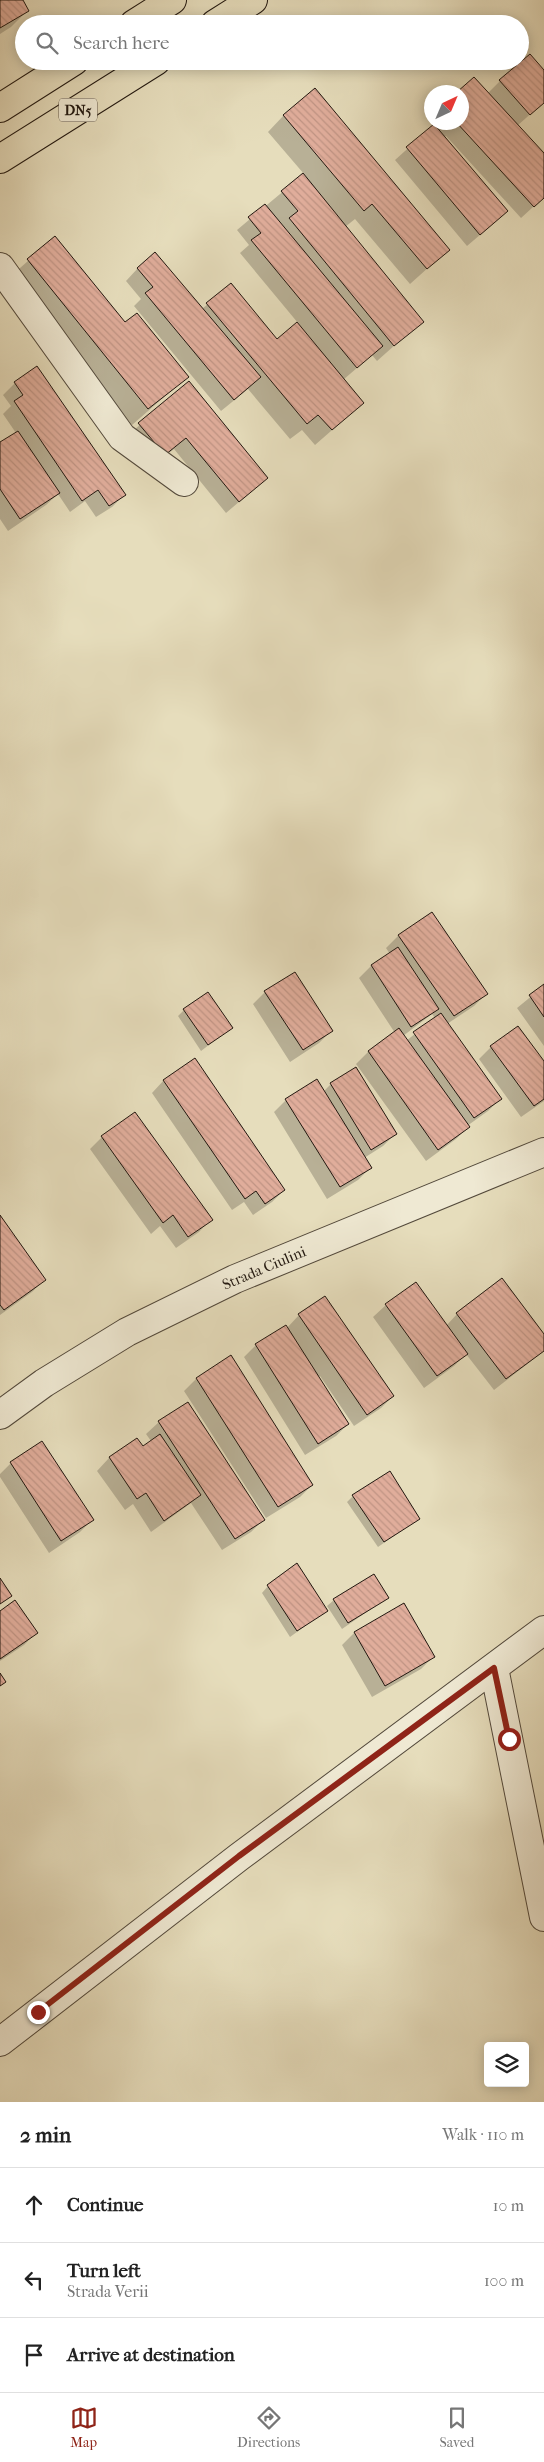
<!DOCTYPE html>
<html lang="en">
<head>
<meta charset="utf-8">
<style>
	body { margin:0; font-family:"IM FELL French Canon",serif; background:#f6f6f6; color:#222 }
	.controls { position:absolute; right:15px; bottom:15px; display:grid; overflow:hidden; border-radius:5px; box-shadow:0 2px 12px #0003 }
	.controls button { width:45px; height:45px; display:grid; place-items:center; padding:0; border:0; border-bottom:1px solid #e0e0e0; background:#fff; color:#222; font:25px sans-serif }
	.compass { position:absolute; left:424px; top:85px; width:45px; height:45px; border-radius:50%; background:#fff; box-shadow:0 2px 12px #0003; rotate:44deg }
	.stop { position:absolute; width:15px; height:15px; margin:-11px; border:4px solid #8f2418; border-radius:50%; background:#fff }
	.stop.end { background:#8f2418; border-color:#fff; box-shadow:0 1px 5px #0008 }
	.list { margin:0; padding:0; list-style:none }
	h2 { display:flex; justify-content:space-between; align-items:center; height:65px; margin:0; padding:0 20px; font-size:21px }
	h2 small { font-size:16px; font-weight:400; color:#767676 }
	.list li { display:grid; grid-template-columns:32px 1fr auto; gap:15px; align-items:center; box-sizing:border-box; height:75px; padding:0 20px; border-top:1px solid #e0e0e0 }
	.list b { display:block; font-size:19px; white-space:nowrap }
	.list p { margin:0; font-size:16px; white-space:nowrap; color:#767676 }
	.list em { font-size:16px; font-style:normal; color:#767676 }
	.icon { flex:none; width:28px; height:28px; fill:none; stroke:currentColor; stroke-width:2; stroke-linecap:round; stroke-linejoin:round }
	.map { position:relative; flex:none; width:544px; height:2102px; overflow:hidden }
	.search { position:absolute; background:#fff; box-shadow:0 2px 12px #0003; left:15px; right:15px; top:15px; height:55px; display:flex; align-items:center; gap:12px; box-sizing:border-box; padding:0 18px; border-radius:28px; color:#767676; font-size:19px }
	.sheet { height:290px; background:#fff }
	nav { display:flex; justify-content:space-around; align-items:center; box-sizing:border-box; height:70px; border-top:1px solid #e0e0e0; background:#fff; font-size:14px; color:#767676 }
	nav a { display:grid; justify-items:center; gap:2px }
	nav .on { color:#8f2418 }
	.map>svg:first-child { display:block }
	.shadow { fill:#0003; fill-rule:evenodd }
	.building { fill:url(#building-back-hatch); stroke:#221810 }
	.lines { fill:none; stroke-linecap:round; stroke-linejoin:round }
	.minor-casing { stroke:#53493b; stroke-width:30 }
	.highway-casing { stroke:#221810; stroke-width:30 }
	.minor { stroke:#efe9d3; stroke-width:28 }
	.highway { stroke:#e6ddbc; stroke-width:28 }
	.route { stroke:#8f2418; stroke-width:6 }
	.labels { text-anchor:middle; stroke-width:4; stroke-linejoin:round; paint-order:stroke }
	.shield { fill:#efe9d3; stroke:#60574a; stroke-width:1 }
	.shield-label { font-size:14px; font-weight:bold; fill:#221810 }
	.street-label { font-size:15px; fill:#221810; stroke:#efe9d3 }
</style>
</head>
<body>
<div class="map">
<svg width="544" height="2102" viewBox="0 0 544 2102">
	<defs>
		<pattern id="building-back-hatch" width="6" height="6" patternUnits="userSpaceOnUse" patternTransform="scale(1.25)"><rect width="6" height="6" fill="#e0ad9b"/><path d="M-1 5l2 2M0 0l6 6M5-1l2 2" fill="none" stroke="#c09484"/></pattern>
	</defs>
	<rect width="100%" height="100%" fill="#e6ddbc"/>
	<filter id="stains"><feTurbulence type="fractalNoise" baseFrequency=".004" numOctaves="4"/><feColorMatrix values="0 0 0 0 .2 0 0 0 0 .09 0 0 0 0 .02 0 0 0 .5 -.17"/></filter>
	<radialGradient id="worn" r=".72"><stop offset=".6" stop-color="#630" stop-opacity="0"/><stop offset="1" stop-color="#630" stop-opacity=".3"/></radialGradient>
	<path class="shadow" d="M 0,0 L 21,0 L 27,11 L 11,27 L 0,34 Z
		M 544,72 L 544,102 L 517,126 L 544,155 L 544,197 L 521,218 L 446,136 L 444,137 L 494,223 L 467,246 L 395,160 L 435,124 L 433,122 L 462,122 L 462,92 L 459,92 L 473,79 L 487,94 L 500,81 Z
		M 284,115 L 448,250 L 410,284 L 355,219 L 345,227 L 422,321 L 377,361 L 372,355 L 343,380 L 363,403 L 315,445 L 302,430 L 290,439 L 248,389 L 221,411 L 134,306 L 141,299 L 126,281 L 138,268 L 202,309 L 230,285 L 277,340 L 298,323 L 240,253 L 249,245 L 237,230 L 304,174 L 268,132 Z
		M 55,237 L 125,324 L 187,377 L 132,425 L 11,276 Z
		M 15,383 L 124,495 L 112,507 L 96,517 L 85,501 L 70,512 L 58,494 L 46,505 L 8,531 L 0,519 L 0,444 L 16,433 L 3,414 L 11,406 L 3,395 Z
		M 189,383 L 267,478 L 226,513 L 174,449 L 152,466 L 127,436 Z
		M 398,936 L 486,994 L 474,1006 L 447,1024 L 500,1099 L 488,1111 L 467,1126 L 468,1127 L 456,1139 L 426,1161 L 356,1064 L 368,1052 L 395,1033 L 359,978 L 371,966 L 390,954 L 386,948 ZM 432,1014 L 435,1018 L 406,1041 L 403,1036 Z
		M 544,986 L 544,1046 L 517,1008 Z
		M 265,992 L 332,1030 L 319,1043 L 290,1062 L 253,1004 Z
		M 184,1010 L 231,1028 L 201,1051 L 178,1016 Z
		M 491,1047 L 544,1063 L 544,1101 L 521,1117 L 479,1059 Z
		M 164,1080 L 284,1190 L 272,1202 L 253,1215 L 244,1202 L 232,1210 L 152,1093 Z
		M 331,1084 L 395,1134 L 383,1146 L 364,1158 L 370,1168 L 358,1180 L 327,1199 L 274,1112 L 286,1100 L 323,1092 Z
		M 102,1137 L 211,1219 L 199,1232 L 176,1248 L 160,1226 L 151,1234 L 90,1149 Z
		M 0,1217 L 44,1280 L 32,1292 L 0,1315 Z
		M 416,1284 L 446,1326 L 457,1314 L 544,1337 L 544,1351 L 494,1390 L 466,1354 L 454,1366 L 424,1388 L 373,1317 L 386,1305 Z
		M 299,1315 L 393,1396 L 381,1408 L 354,1426 L 320,1376 L 318,1377 L 348,1424 L 336,1436 L 305,1455 L 244,1357 L 256,1345 L 287,1328 Z
		M 230,1357 L 312,1485 L 300,1497 L 266,1518 L 184,1391 L 196,1379 Z
		M 187,1403 L 263,1520 L 251,1532 L 222,1550 L 191,1503 L 151,1532 L 133,1504 L 125,1510 L 97,1471 L 109,1458 L 137,1440 L 142,1447 L 151,1441 L 146,1434 L 159,1422 Z
		M 11,1463 L 92,1520 L 80,1532 L 49,1553 L 0,1477 L 0,1474 Z
		M 353,1496 L 418,1519 L 378,1547 L 347,1502 Z
		M 268,1586 L 326,1611 L 290,1637 L 262,1593 Z
		M 387,1598 L 342,1629 L 327,1606 L 334,1600 Z
		M 404,1605 L 433,1657 L 421,1669 L 372,1697 L 342,1645 L 354,1633 Z
		M 0,1612 L 37,1632 L 24,1645 L 0,1661 Z"/>
	<path class="building" d="M 0,0 L 23,0 L 29,11 L 0,28 Z
		M 530,54 L 544,70 L 544,103 L 530,115 L 499,80 Z
		M 474,77 L 544,153 L 544,198 L 534,207 L 456,122 L 462,122 L 462,92 L 457,92 Z
		M 315,88 L 450,250 L 427,269 L 372,204 L 364,211 L 283,115 Z
		M 434,124 L 508,211 L 480,235 L 406,147 Z
		M 303,173 L 424,322 L 394,346 L 289,218 L 298,211 L 281,191 Z
		M 265,204 L 383,346 L 357,368 L 251,240 L 261,233 L 248,217 Z
		M 55,236 L 125,322 L 137,313 L 189,377 L 148,409 L 27,259 Z
		M 155,252 L 261,377 L 234,400 L 145,293 L 153,287 L 137,268 Z
		M 231,283 L 277,339 L 297,322 L 364,403 L 332,430 L 318,415 L 307,424 L 206,303 Z
		M 37,366 L 126,495 L 109,506 L 98,490 L 82,501 L 14,401 L 23,395 L 14,382 Z
		M 189,381 L 268,478 L 239,502 L 186,438 L 165,455 L 138,423 Z
		M 18,431 L 60,493 L 20,519 L 0,489 L 0,442 Z
		M 432,912 L 488,994 L 454,1016 L 398,935 Z
		M 398,947 L 439,1009 L 411,1027 L 371,965 Z
		M 295,972 L 333,1031 L 303,1050 L 264,991 Z
		M 544,984 L 544,1017 L 529,995 Z
		M 208,992 L 233,1028 L 208,1045 L 183,1009 Z
		M 441,1013 L 502,1099 L 474,1118 L 413,1032 Z
		M 518,1026 L 544,1061 L 544,1099 L 534,1106 L 490,1046 Z
		M 399,1028 L 470,1127 L 438,1150 L 368,1051 Z
		M 195,1058 L 285,1190 L 265,1204 L 256,1191 L 245,1199 L 163,1080 Z
		M 356,1067 L 397,1134 L 371,1150 L 330,1083 Z
		M 317,1079 L 372,1168 L 340,1187 L 285,1099 Z
		M 135,1112 L 213,1220 L 188,1237 L 173,1215 L 163,1223 L 101,1136 Z
		M 0,1215 L 46,1280 L 4,1310 L 0,1305 Z
		M 502,1278 L 544,1334 L 544,1351 L 506,1379 L 456,1313 Z
		M 416,1282 L 468,1354 L 437,1376 L 385,1304 Z
		M 325,1296 L 394,1396 L 367,1415 L 298,1314 Z
		M 286,1325 L 349,1424 L 318,1444 L 255,1344 Z
		M 231,1355 L 313,1485 L 278,1507 L 196,1378 Z
		M 188,1402 L 265,1520 L 235,1539 L 158,1421 Z
		M 160,1434 L 201,1495 L 164,1521 L 146,1493 L 137,1499 L 109,1457 L 137,1438 L 143,1446 Z
		M 42,1441 L 94,1520 L 61,1541 L 10,1462 Z
		M 390,1471 L 420,1519 L 384,1542 L 352,1495 Z
		M 297,1563 L 328,1611 L 297,1631 L 267,1585 Z
		M 374,1574 L 389,1598 L 348,1623 L 333,1599 Z
		M 0,1578 L 12,1596 L 0,1604 Z
		M 15,1600 L 38,1633 L 0,1659 L 0,1611 Z
		M 404,1603 L 435,1657 L 385,1686 L 354,1632 Z
		M 0,1673 L 6,1682 L 0,1686 Z"/>
	<g class="lines">
		<defs>
			<path id="minor" d="M 0,267 L 122,437 L 184,482
				M 0,1415 L 44,1383 L 127,1332 L 235,1279 L 544,1152
				M 494,1668 L 544,1917
				M 0,2042 L 239,1857 L 544,1630"/>
			<path id="highway" d="M 134,24 L 172,0
				M 215,24 L 253,0
				M 0,108 L 74,61
				M 0,159 L 156,61"/>
		</defs>
		<use href="#minor" class="minor-casing"/>
		<use href="#highway" class="highway-casing"/>
		<use href="#minor" class="minor"/>
		<use href="#highway" class="highway"/>
	</g>
	<g class="lines">
		<path class="route" d="M 38,2012 L 239,1856 L 494,1668 L 509,1739"/>
	</g>
	<g class="labels">
		<rect class="shield" x="59" y="98.5" width="38" height="23" rx="4"/>
		<g class="shield-label">
			<text x="78" y="115">DN5</text>
		</g>
		<g class="street-label">
			<text transform="translate(264 1268) rotate(-23)" y="5">Strada Ciulini</text>
		</g>
	</g>
	<rect width="100%" height="100%" filter="url(#stains)"/>
	<rect width="100%" height="100%" fill="url(#worn)"/>
</svg>
<div class="controls">
<button><svg class="icon" aria-label="layers" viewBox="0 0 24 24"><path d="M12 4l9 5-9 5-9-5zM3 14l9 5 9-5"/></svg></button>
</div>
<svg class="compass" viewBox="-18 -18 36 36"><path d="M0-13l5 13h-10z" fill="#e53935"/><path d="M0 13l5-13h-10z" fill="#767676"/></svg>
<div class="stop" style="left:509px;top:1739px"></div>
<div class="stop end" style="left:38px;top:2012px"></div>
<div class="search"><svg class="icon" aria-label="search" viewBox="0 0 24 24"><circle cx="10" cy="10" r="6"/><path d="M15 15l6 6"/></svg>Search here</div>
</div>
<section class="sheet">
<h2>2 min<small>Walk · 110 m</small></h2>
<ul class="list">
<li><svg class="icon" aria-label="ahead" viewBox="0 0 24 24"><path d="M12 20V5M6 11l6-6 6 6"/></svg><div><b>Continue</b></div><em>10 m</em></li>
<li><svg class="icon" aria-label="left" viewBox="0 0 24 24"><path d="M17 20v-9H6M10 6l-5 5 5 5"/></svg><div><b>Turn left</b><p>Strada Verii</p></div><em>100 m</em></li>
<li><svg class="icon" aria-label="arrive" viewBox="0 0 24 24"><path d="M6 21V4h12l-3 4 3 4H6"/></svg><div><b>Arrive at destination</b></div></li>
</ul>
</section>
<nav>
<a class="on"><svg class="icon" aria-label="map" viewBox="0 0 24 24"><path d="M3 6l6-2 6 2 6-2v14l-6 2-6-2-6 2zM9 4v14M15 6v14"/></svg>Map</a>
<a><svg class="icon" aria-label="directions" viewBox="0 0 24 24"><path d="M12 3l9 9-9 9-9-9zM9 14v-3h6M13 9l2 2-2 2"/></svg>Directions</a>
<a><svg class="icon" aria-label="saved" viewBox="0 0 24 24"><path d="M7 4h10v16l-5-4-5 4z"/></svg>Saved</a>
</nav>
</body>
</html>
